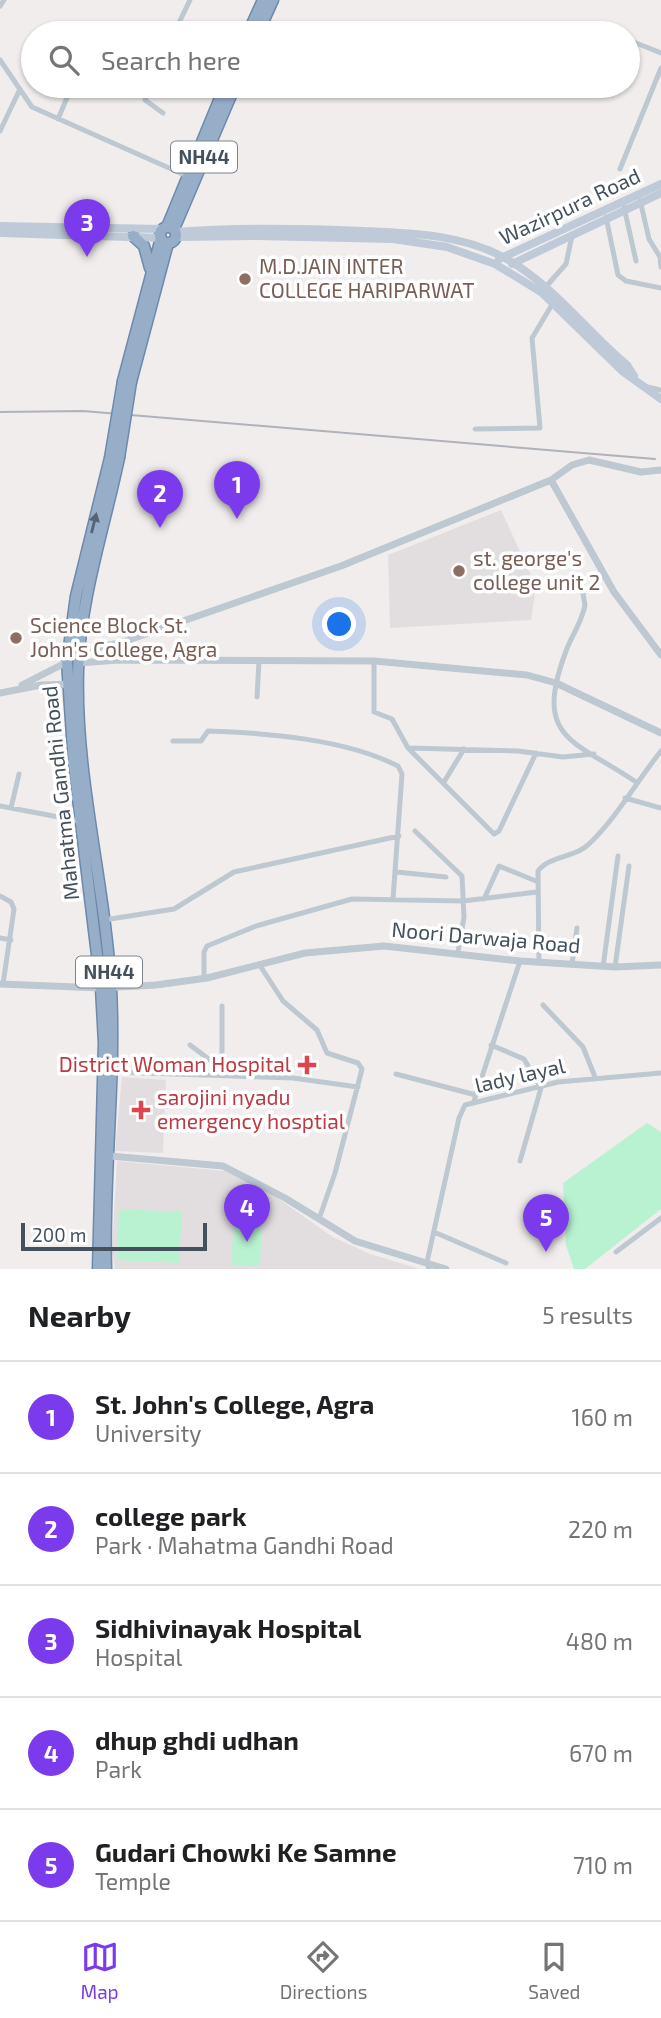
<!DOCTYPE html>
<html lang="en">
<head>
<meta charset="utf-8">
<style>
	body { margin:0; font-family:"Exo 2",sans-serif; background:#f6f6f6; color:#202124 }
	.scale { position:absolute; left:21px; bottom:18px; width:186px; box-sizing:border-box; padding-left:7px; border:4px solid #44515c; border-top:0; font-size:19px; line-height:24px; white-space:nowrap; color:#44515c; -webkit-text-stroke:5px #fff; paint-order:stroke }
	.you { position:absolute; left:340px; top:625px; width:24px; height:24px; margin:-18px; border:5px solid #fff; border-radius:50%; background:#1a73e8; box-shadow:0 0 0 10px #1a73e833 }
	.badge { display:grid; place-items:center; width:46px; height:46px; border-radius:50%; background:#7c3aed; color:#fff; font-size:23px; font-weight:700 }
	.pin { position:absolute; translate:-50% -58px; filter:drop-shadow(0 2px 4px #0008) }
	.pin::after { content:''; position:absolute; top:37px; width:24px; height:21px; background:inherit; clip-path:polygon(0 0,100% 0,50% 100%) }
	.list { margin:0; padding:0; list-style:none }
	h2 { display:flex; justify-content:space-between; align-items:center; height:91px; margin:0; padding:0 28px; font-size:30px }
	h2 small { font-size:23px; font-weight:400; color:#757577 }
	.list li { display:grid; grid-template-columns:46px 1fr auto; gap:21px; align-items:center; box-sizing:border-box; height:112px; padding:0 28px; border-top:2px solid #e0e0e0 }
	.list b { display:block; font-size:26px; white-space:nowrap }
	.list p { margin:0; font-size:23px; white-space:nowrap; color:#757577 }
	.list em { font-size:23px; font-style:normal; color:#757577 }
	.icon { flex:none; width:38px; height:38px; fill:none; stroke:currentColor; stroke-width:2; stroke-linecap:round; stroke-linejoin:round }
	.map { position:relative; flex:none; width:661px; height:1269px; overflow:hidden }
	.search { position:absolute; background:#fff; box-shadow:0 2px 5px #0004; left:21px; right:21px; top:21px; height:77px; display:flex; align-items:center; gap:18px; box-sizing:border-box; padding:0 24px; border-radius:38px; color:#757577; font-size:26px }
	.sheet { height:651px; background:#fff }
	nav { display:flex; justify-content:space-around; align-items:center; box-sizing:border-box; height:98px; border-top:2px solid #e0e0e0; background:#fff; font-size:19px; color:#757577 }
	nav a { display:grid; justify-items:center; gap:4px }
	nav .on { color:#7c3aed }
	.map>svg:first-child { display:block }
	.education { fill:#e2dedf }
	.green { fill:#b8f2d0 }
	.lines { fill:none; stroke-linecap:round; stroke-linejoin:round }
	.trunk-casing { stroke:#6d8aac; stroke-width:13 }
	.minor { stroke:#bdc8d1; stroke-width:5 }
	.tertiary { stroke:#bdc8d1; stroke-width:7 }
	.secondary { stroke:#becad8; stroke-width:8 }
	.trunk { stroke:#96aec8; stroke-width:10 }
	.rail { stroke:#afb3b9; stroke-width:2 }
	.trunk-bridge-casing { stroke:#6d8aac; stroke-width:13; stroke-linecap:butt }
	.trunk-bridge { stroke:#96aec8; stroke-width:10 }
	.oneway { fill:#546472 }
	.education-dot { fill:#8d6e63; stroke:#fff; stroke-width:2.5 }
	.health-dot { fill:#e0444e; stroke:#fff; stroke-width:2.5 }
	.labels { text-anchor:middle; stroke-width:7; stroke-linejoin:round; paint-order:stroke }
	.shield { fill:#fff; stroke:#7c858d; stroke-width:2 }
	.shield-label { font-size:19px; font-weight:bold; fill:#44515c }
	.street-label { font-size:21px; fill:#44515c; stroke:#fff }
	.education-label { font-size:21px; fill:#785e54; stroke:#fff; text-anchor:start }
	.health-label { font-size:21px; fill:#be3a42; stroke:#fff; text-anchor:end }
</style>
</head>
<body>
<div class="map">
<svg width="661" height="1269" viewBox="0 0 661 1269">
	<rect width="100%" height="100%" fill="#f1eded"/>
	<path class="education" d="M 501,510 L 536,586 L 531,620 L 390,628 L 388,555 Z
		M 122,1077 L 166,1080 L 163,1153 L 115,1151 Z
		M 117,1161 L 225,1171 L 273,1195 L 333,1237 L 370,1254 L 420,1269 L 115,1269 L 112,1251 Z"/>
	<path class="green" d="M 647,1123 L 661,1132 L 661,1209 L 585,1269 L 574,1269 L 566,1245 L 563,1183 Z
		M 119,1209 L 182,1212 L 179,1263 L 117,1260 Z
		M 234,1218 L 262,1220 L 260,1266 L 231,1265 Z"/>
	<g class="lines">
		<defs>
			<path id="trunk" d="M 248,33 L 263,0
				M 258,33 L 273,0
				M160 235a8 8 0 1 1 16 0a8 8 0 1 1-16 0Z
				M 167,227 L 225,86
				M 174,229 L 235,86
				M 133,236 L 144,246 L 150,268
				M 123,381 L 161,238
				M 131,382 L 168,243
				M 98,1269 L 104,1043 L 101,988 L 74,766 L 67,662 L 76,596 L 110,458
				M 106,1269 C 103,1175 116,1082 111,988 C 105,882 75,778 78,671 C 80,599 104,529 119,458"/>
		</defs>
		<use href="#trunk" class="trunk-casing"/>
		<path class="minor" d="M 0,6 L 4,0
			M 174,33 L 190,0
			M 636,43 L 661,53
			M 0,60 L 32,107 L 187,176
			M 149,86 L 145,100 L 163,113
			M 58,119 L 72,86
			M 0,131 L 20,89
			M 620,169 L 661,68
			M 640,200 L 649,239 L 660,257 L 661,267
			M 624,207 L 636,261
			M 606,217 L 618,275 L 626,281 L 661,288
			M 543,290 L 566,264 L 572,236
			M 647,387 L 661,390
			M 475,429 L 540,428 L 532,338 L 553,303
			M 572,578 L 583,594 L 585,605 C 582,622 572,635 566,651 C 533,739 572,739 636,782
			M 374,661 L 374,712 L 392,719 L 408,748 L 494,834 L 499,831 L 536,753
			M 257,697 L 259,661
			M 173,741 L 201,741 L 208,731 C 267,733 345,739 398,766 L 402,774 L 393,899
			M 409,748 L 518,751 L 563,757 L 594,754
			M 444,782 L 464,749
			M 625,798 L 661,808
			M 0,806 L 80,821
			M 11,808 L 19,774
			M 415,831 L 462,876 L 464,917 L 458,952
			M 396,872 L 446,877
			M 0,896 L 11,902 L 14,909 L 3,984
			M 484,899 L 499,866 L 536,881
			M 104,920 L 174,909 L 234,872 L 399,836
			M 0,938 L 11,940
			M 539,963 L 538,871 C 550,855 576,858 590,843 C 617,817 637,781 661,751
			M 259,964 L 283,1001 L 317,1030 L 327,1053 L 358,1063 L 362,1069 L 335,1173 L 319,1219
			M 572,964 L 577,928
			M 603,967 L 618,856
			M 615,967 L 629,866
			M 204,979 L 204,952 L 207,946 L 256,926 L 352,899 L 463,901 L 537,892
			M 543,1005 L 583,1047 L 595,1077
			M 222,1006 L 222,1069
			M 190,1045 L 222,1069
			M 491,1045 L 524,1059 L 541,1088 L 520,1161
			M 113,1072 L 293,1078 L 358,1087
			M 396,1074 L 476,1095
			M 474,1101 L 520,961
			M 434,1232 L 506,1263
			M 616,1252 L 661,1218
			M 429,1269 L 427,1262 L 459,1118 L 465,1105 L 558,1082 L 661,1073"/>
		<path class="tertiary" d="M 551,480 L 614,592 L 661,655
			M 79,651 L 120,643 L 341,566 L 551,480 L 572,465 L 589,460 L 641,472 L 661,470
			M 78,663 L 119,660 L 374,661 L 527,675 L 556,683 L 661,733
			M 22,685 L 67,662
			M 0,693 L 41,685 L 72,684
			M 0,984 L 101,988 L 156,985 L 207,978 L 305,953 L 384,946 L 520,961 L 615,967 L 661,965
			M 110,1156 L 223,1166 L 285,1198 L 355,1241 L 446,1269"/>
		<path class="secondary" d="M 0,226 L 162,229
			M 176,232 C 239,227 300,228 363,231 C 409,233 460,234 503,257 C 552,283 585,330 627,365 L 634,376
			M 0,233 L 161,238
			M 176,237 L 257,236 L 393,239 L 447,247 L 495,264 L 541,292 L 622,371 L 661,399
			M 499,259 L 661,184
			M 512,264 L 661,193"/>
		<use href="#trunk" class="trunk"/>
		<path class="rail" d="M 0,412 L 83,411 L 655,459"/>
		<defs>
			<path id="trunk-bridge" d="M 110,458 L 123,381
				M 119,458 L 131,382"/>
		</defs>
		<use href="#trunk-bridge" class="trunk-bridge-casing"/>
		<use href="#trunk-bridge" class="trunk-bridge"/>
	</g>
	<defs><path id="oneway-solid" d="M-6-.8H1V-3.2L6.5 0L1 3.2V.8H-6Z" transform="scale(1.75)"/></defs>
	<use class="oneway" href="#oneway-solid" transform="translate(94 523) rotate(-76)"/>
	<g class="education-dot">
		<circle cx="245" cy="279" r="7"/>
		<circle cx="459" cy="571" r="7"/>
		<circle cx="16" cy="638" r="7"/>
	</g>
	<g class="health-dot">
		<path d="M303.5 1054.5h7v7h7v7h-7v7h-7v-7h-7v-7h7z"/>
		<path d="M137.5 1099.5h7v7h7v7h-7v7h-7v-7h-7v-7h7z"/>
	</g>
	<g class="labels">
		<g class="shield">
			<rect x="171" y="141.5" width="66" height="31" rx="5"/>
			<rect x="76" y="956.5" width="66" height="31" rx="5"/>
		</g>
		<g class="shield-label">
			<text x="204" y="164">NH44</text>
			<text x="109" y="979">NH44</text>
		</g>
		<g class="street-label">
			<text transform="translate(570 207) rotate(-25)" y="7">Wazirpura Road</text>
			<text transform="translate(61 793) rotate(-96)" y="7">Mahatma Gandhi Road</text>
			<text transform="translate(486 938) rotate(5)" y="7">Noori Darwaja Road</text>
			<text transform="translate(520 1076) rotate(-13)" y="7">lady layal</text>
		</g>
		<g class="education-label">
			<text x="259" y="274">M.D.JAIN INTER<tspan x="259" dy="24">COLLEGE HARIPARWAT</tspan></text>
			<text x="473" y="566">st. george's<tspan x="473" dy="24">college unit 2</tspan></text>
			<text x="30" y="633">Science Block St.<tspan x="30" dy="24">John's College, Agra</tspan></text>
		</g>
		<g class="health-label">
			<text x="291" y="1072">District Woman Hospital</text>
			<text x="157" y="1105" text-anchor="start">sarojini nyadu<tspan x="157" dy="24">emergency hosptial</tspan></text>
		</g>
	</g>
</svg>
<div class="scale">200 m</div>
<div class="you"></div>
<div class="pin badge" style="left:237px;top:519px">1</div>
<div class="pin badge" style="left:160px;top:528px">2</div>
<div class="pin badge" style="left:87px;top:257px">3</div>
<div class="pin badge" style="left:247px;top:1242px">4</div>
<div class="pin badge" style="left:546px;top:1252px">5</div>
<div class="search"><svg class="icon" aria-label="search" viewBox="0 0 24 24"><circle cx="10" cy="10" r="6"/><path d="M15 15l6 6"/></svg>Search here</div>
</div>
<section class="sheet">
<h2>Nearby<small>5 results</small></h2>
<ul class="list">
<li><span class="badge">1</span><div><b>St. John's College, Agra</b><p>University</p></div><em>160 m</em></li>
<li><span class="badge">2</span><div><b>college park</b><p>Park · Mahatma Gandhi Road</p></div><em>220 m</em></li>
<li><span class="badge">3</span><div><b>Sidhivinayak Hospital</b><p>Hospital</p></div><em>480 m</em></li>
<li><span class="badge">4</span><div><b>dhup ghdi udhan</b><p>Park</p></div><em>670 m</em></li>
<li><span class="badge">5</span><div><b>Gudari Chowki Ke Samne</b><p>Temple</p></div><em>710 m</em></li>
</ul>
</section>
<nav>
<a class="on"><svg class="icon" aria-label="map" viewBox="0 0 24 24"><path d="M3 6l6-2 6 2 6-2v14l-6 2-6-2-6 2zM9 4v14M15 6v14"/></svg>Map</a>
<a><svg class="icon" aria-label="directions" viewBox="0 0 24 24"><path d="M12 3l9 9-9 9-9-9zM9 14v-3h6M13 9l2 2-2 2"/></svg>Directions</a>
<a><svg class="icon" aria-label="saved" viewBox="0 0 24 24"><path d="M7 4h10v16l-5-4-5 4z"/></svg>Saved</a>
</nav>
</body>
</html>
